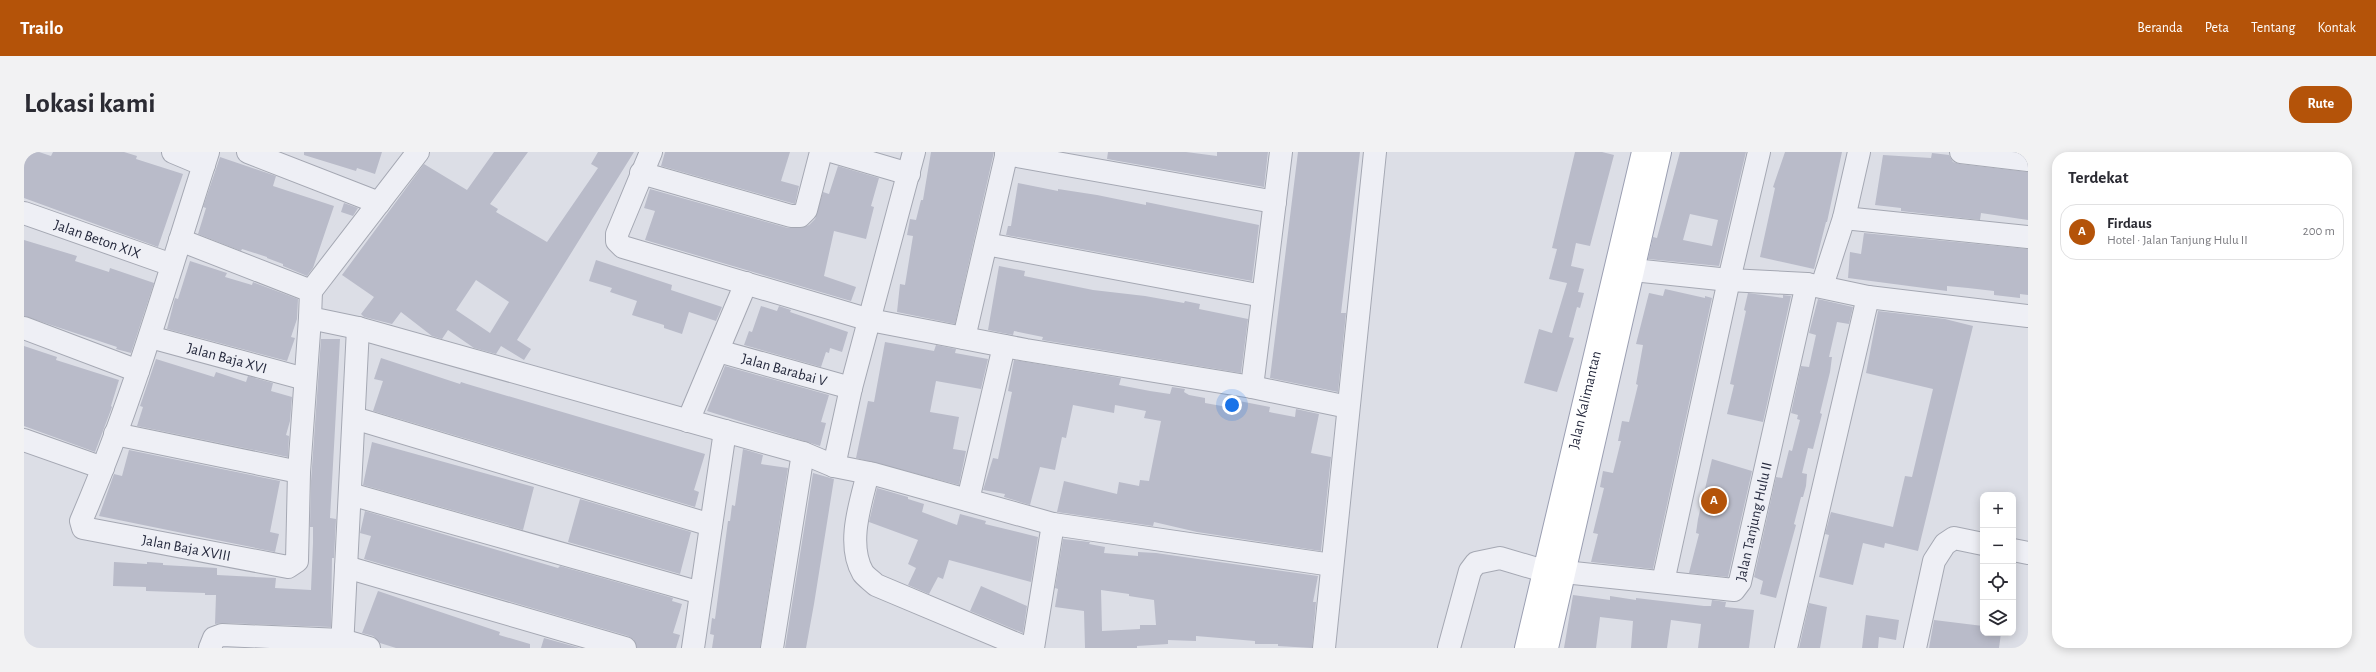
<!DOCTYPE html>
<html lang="id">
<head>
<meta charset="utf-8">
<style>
	body { margin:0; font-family:"Alegreya Sans",sans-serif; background:#f2f2f3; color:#2b2b33 }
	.controls { position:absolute; right:12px; bottom:12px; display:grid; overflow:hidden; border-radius:8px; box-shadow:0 2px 10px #0003 }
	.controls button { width:36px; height:36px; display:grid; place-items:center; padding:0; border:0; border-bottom:1px solid #e1e1e2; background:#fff; color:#2b2b33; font:20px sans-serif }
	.you { position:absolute; left:1208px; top:253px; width:14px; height:14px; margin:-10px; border:3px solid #fff; border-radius:50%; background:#1a73e8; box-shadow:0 0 0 6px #1a73e833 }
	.badge { display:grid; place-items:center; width:26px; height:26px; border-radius:50%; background:#b45309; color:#fff; font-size:13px; font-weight:700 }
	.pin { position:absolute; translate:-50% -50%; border:2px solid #fff; box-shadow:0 1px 4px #0006 }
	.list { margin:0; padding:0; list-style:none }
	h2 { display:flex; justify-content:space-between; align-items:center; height:52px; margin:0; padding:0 16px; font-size:17px }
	h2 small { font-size:13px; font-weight:400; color:#7c7c81 }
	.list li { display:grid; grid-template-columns:26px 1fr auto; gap:12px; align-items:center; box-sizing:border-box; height:56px; margin:0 8px 8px; padding:0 8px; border:1px solid #e1e1e2; border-radius:16px }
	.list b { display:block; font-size:15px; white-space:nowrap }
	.list p { margin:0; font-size:13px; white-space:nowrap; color:#7c7c81 }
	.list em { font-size:13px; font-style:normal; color:#7c7c81 }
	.icon { flex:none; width:22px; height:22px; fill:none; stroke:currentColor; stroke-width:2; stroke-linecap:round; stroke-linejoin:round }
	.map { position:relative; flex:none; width:2004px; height:496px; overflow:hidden; border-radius:16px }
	header { display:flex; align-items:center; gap:24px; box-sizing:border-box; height:56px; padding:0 20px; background:#b45309; color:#fff }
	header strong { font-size:19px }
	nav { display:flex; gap:22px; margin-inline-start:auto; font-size:14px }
	.intro { display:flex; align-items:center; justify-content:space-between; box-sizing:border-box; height:96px; padding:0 24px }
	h1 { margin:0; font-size:28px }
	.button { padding:10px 18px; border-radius:16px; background:#b45309; color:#fff; font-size:14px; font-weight:700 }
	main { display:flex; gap:24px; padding:0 24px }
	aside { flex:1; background:#fff; border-radius:16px; box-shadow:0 2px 10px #0003 }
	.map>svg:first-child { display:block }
	.building { fill:#b9bbc9; fill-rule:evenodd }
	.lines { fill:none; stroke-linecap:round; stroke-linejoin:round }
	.minor-casing { stroke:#a5a8b3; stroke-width:24 }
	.major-casing { stroke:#9b9fb2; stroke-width:24 }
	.minor { stroke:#eeeff5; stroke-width:22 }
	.major { stroke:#fff; stroke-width:22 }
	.labels { text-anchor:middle; stroke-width:4; stroke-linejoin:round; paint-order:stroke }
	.street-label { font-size:15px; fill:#25293d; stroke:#ebedf4 }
</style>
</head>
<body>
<header>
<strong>Trailo</strong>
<nav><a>Beranda</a><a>Peta</a><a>Tentang</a><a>Kontak</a></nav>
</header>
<div class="intro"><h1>Lokasi kami</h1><a class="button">Rute</a></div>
<main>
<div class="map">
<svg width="2004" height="496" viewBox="0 0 2004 496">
	<rect width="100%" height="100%" fill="#dcdee6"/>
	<path class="building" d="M 0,0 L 15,0 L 27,4 L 29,0 L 100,0 L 113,4 L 112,7 L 159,22 L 134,95 L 0,46 Z
		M 280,0 L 358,0 L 351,22 L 333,16 L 332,19 L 280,3 Z
		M 470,0 L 504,0 L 466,52 L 474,57 L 472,60 L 523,90 L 574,16 L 567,12 L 574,0 L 610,0 L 493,188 L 507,197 L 500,208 L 477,194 L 472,202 L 450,196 L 424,178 L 418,187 L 408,184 L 377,160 L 368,172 L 340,165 L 337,162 L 350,145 L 318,123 L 400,12 L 443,38 ZM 452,128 L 485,150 L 466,181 L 432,158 Z
		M 641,0 L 766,0 L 757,29 L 775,34 L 771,52 L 637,14 Z
		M 907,0 L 970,0 L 931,172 L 873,160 L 876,132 L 881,133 L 889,84 L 883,83 L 886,67 L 892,68 L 897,48 L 899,48 Z
		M 1084,0 L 1162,0 L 1193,4 L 1193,0 L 1244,0 L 1240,35 L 1083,7 Z
		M 1274,0 L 1336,0 L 1317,161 L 1322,161 L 1314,240 L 1246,226 Z
		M 1551,0 L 1578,0 L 1590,3 L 1566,94 L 1552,91 L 1547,114 L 1560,117 L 1554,140 L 1560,141 L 1556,156 L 1553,155 L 1545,185 L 1550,186 L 1533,240 L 1500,231 L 1515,177 L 1528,181 L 1543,131 L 1525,127 L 1533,97 L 1528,96 Z
		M 1656,0 L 1722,0 L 1695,114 L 1624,107 L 1629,85 L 1633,86 ZM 1666,62 L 1694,68 L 1688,94 L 1659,88 Z
		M 1761,0 L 1818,0 L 1803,70 L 1802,70 L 1790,117 L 1736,105 L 1751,36 L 1749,35 Z
		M 1908,1 L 1925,3 L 1929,10 L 1936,12 L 2004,20 L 2004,68 L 1957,61 L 1956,68 L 1877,59 L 1877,56 L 1851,53 L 1859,3 L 1907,6 Z
		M 196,5 L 252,24 L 249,34 L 310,54 L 289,116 L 283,124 L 259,114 L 259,112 L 243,106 L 243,105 L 218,97 L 217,99 L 174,82 L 182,56 L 179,55 Z
		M 814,14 L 855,26 L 847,54 L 850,55 L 842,87 L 810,79 L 800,124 L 832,135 L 827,149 L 621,88 L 631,59 L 620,56 L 626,37 L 764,76 L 776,76 L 785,73 L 791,67 L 799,40 L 805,42 Z
		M 994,31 L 1034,39 L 1034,37 L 1073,43 L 1122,53 L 1122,50 L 1235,73 L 1228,129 L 982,83 L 984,74 L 987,74 Z
		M 320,51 L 334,56 L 329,64 L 317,60 Z
		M 1840,81 L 2004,97 L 2004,143 L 1996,142 L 1996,146 L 1970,143 L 1970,139 L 1944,136 L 1923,134 L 1923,139 L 1824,126 L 1826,100 L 1837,102 Z
		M 0,88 L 53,104 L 51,109 L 85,120 L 86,116 L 130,131 L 107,201 L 92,197 L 93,195 L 0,164 Z
		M 572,108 L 648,133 L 647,138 L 698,155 L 692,169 L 665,160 L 658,182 L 640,176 L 640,173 L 608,163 L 613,149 L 586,140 L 588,136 L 565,129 Z
		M 166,109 L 203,121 L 201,125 L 228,133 L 229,130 L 274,147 L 273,167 L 267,185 L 271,186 L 263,209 L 143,177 L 151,146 L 154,147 Z
		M 975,114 L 1001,119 L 1000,124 L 1069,138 L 1121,144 L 1160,151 L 1161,149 L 1176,152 L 1175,157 L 1224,167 L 1217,221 L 1018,188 L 1019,185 L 990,179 L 989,183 L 964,178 Z
		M 1641,137 L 1681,146 L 1681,144 L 1688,146 L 1629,417 L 1567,410 L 1574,382 L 1569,381 L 1580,336 L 1576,335 L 1579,319 L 1589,321 L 1597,289 L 1594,289 L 1598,269 L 1605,270 L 1614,233 L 1612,232 L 1619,193 L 1612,192 L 1625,141 L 1639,144 Z
		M 1724,141 L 1759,146 L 1759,143 L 1767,144 L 1739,270 L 1703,262 L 1710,233 L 1706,232 L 1722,159 L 1720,158 Z
		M 1794,147 L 1829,155 L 1825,172 L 1813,170 L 1805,205 L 1808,205 L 1806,220 L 1796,261 L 1798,262 L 1789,297 L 1784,296 L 1778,321 L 1783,322 L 1782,334 L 1779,345 L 1777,345 L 1770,372 L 1772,373 L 1752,446 L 1736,442 L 1739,429 L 1730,425 L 1752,325 L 1758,326 L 1765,298 L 1768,299 L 1776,268 L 1773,267 L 1774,263 L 1767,261 L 1777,214 L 1785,215 L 1792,183 L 1785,181 Z
		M 737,154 L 753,159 L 755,154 L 767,158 L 766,160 L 824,180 L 818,200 L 806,196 L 805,201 L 802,200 L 797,215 L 720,193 L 725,179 L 728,180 Z
		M 1854,159 L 1921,167 L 1949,174 L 1894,399 L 1861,391 L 1860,396 L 1839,391 L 1829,433 L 1795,425 L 1805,383 L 1801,382 L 1807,360 L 1869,375 L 1881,324 L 1888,325 L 1909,237 L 1842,221 Z
		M 297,187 L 316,187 L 306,366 L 312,367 L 310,406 L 308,406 L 307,475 L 199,471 L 191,472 L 192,443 L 181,443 L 181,441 L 122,439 L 122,435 L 89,434 L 90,410 L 123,412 L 123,410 L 139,411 L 139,413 L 193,416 L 193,423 L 252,426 L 251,436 L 287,438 L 289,391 L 289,375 L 286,375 L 287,329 Z
		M 861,190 L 910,199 L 912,193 L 932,197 L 931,201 L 964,207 L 957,237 L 912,229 L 906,260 L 935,265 L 929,297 L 942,299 L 935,333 L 832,306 L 844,249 L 850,250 Z
		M 0,194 L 33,205 L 32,208 L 95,228 L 87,254 L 88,255 L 71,300 L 0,274 Z
		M 357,206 L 436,232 L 437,230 L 443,232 L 681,302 L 670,338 L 675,340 L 671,355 L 349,259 L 359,229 L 350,227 Z
		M 132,207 L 190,225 L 192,220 L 222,230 L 224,224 L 249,231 L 247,239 L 268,245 L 266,269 L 262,283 L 265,284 L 264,305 L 113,274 L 119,255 L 116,254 Z
		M 990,208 L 1097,226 L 1095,233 L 1126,239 L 1146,242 L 1148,235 L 1161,237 L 1160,240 L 1165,243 L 1181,246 L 1181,251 L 1209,256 L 1210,248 L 1246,255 L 1245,260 L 1271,265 L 1272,257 L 1295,262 L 1287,301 L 1307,305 L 1297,399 L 1173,380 L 1130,370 L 1129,374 L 1033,360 L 1040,329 L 1093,342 L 1095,330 L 1115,334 L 1116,328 L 1125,329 L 1137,269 L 1120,266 L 1122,259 L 1091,253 L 1090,261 L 1049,253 L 1042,286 L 1038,285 L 1031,318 L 1016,315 L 1006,353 L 980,345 L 981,342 L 959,338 L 969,306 L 974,307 L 988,240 L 984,239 Z
		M 701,214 L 805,243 L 797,270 L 802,271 L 796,294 L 683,259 Z
		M 348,290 L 510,335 L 499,378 L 339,333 Z
		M 719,297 L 739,303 L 737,312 L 764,316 L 736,496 L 688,496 L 690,483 L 686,482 L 688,466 L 691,467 L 704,369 L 706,369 L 708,353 L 711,354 Z
		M 105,298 L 256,329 L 246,380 L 255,382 L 251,400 L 75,364 L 90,322 L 98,324 Z
		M 1688,307 L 1728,319 L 1704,425 L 1665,421 L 1675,382 L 1672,381 L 1674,367 Z
		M 789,321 L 810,327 L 790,452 L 782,496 L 761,496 Z
		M 853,336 L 884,345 L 884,347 L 900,352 L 898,360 L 933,373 L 936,362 L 962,369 L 961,372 L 1014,385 L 1007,430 L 925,408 L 919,427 L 914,425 L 905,442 L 884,433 L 892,416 L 884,412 L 894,388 L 845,370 Z
		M 556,347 L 667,380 L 656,422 L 544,390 Z
		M 341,359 L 534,416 L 536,414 L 649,446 L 648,449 L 658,452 L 649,481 L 656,483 L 652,496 L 613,496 L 610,488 L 604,484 L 340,407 L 347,384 L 336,381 Z
		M 1039,387 L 1066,390 L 1065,392 L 1081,395 L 1080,401 L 1114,404 L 1114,400 L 1132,401 L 1294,424 L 1289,450 L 1292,450 L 1288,496 L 1254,494 L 1254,492 L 1231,492 L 1231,489 L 1172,484 L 1172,489 L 1144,488 L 1144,492 L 1113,494 L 1113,496 L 1061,496 L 1060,459 L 1031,455 L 1034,437 L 1031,436 ZM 1077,438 L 1105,442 L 1105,444 L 1130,448 L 1132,473 L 1116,473 L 1116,477 L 1078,479 Z
		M 957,434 L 1003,454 L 999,481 L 946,459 Z
		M 354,439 L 476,480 L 475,483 L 506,492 L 506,496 L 372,496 L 356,491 L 349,484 L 338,481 Z
		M 1549,443 L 1586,448 L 1586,444 L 1612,448 L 1612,446 L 1680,454 L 1687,454 L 1688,448 L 1702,450 L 1701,455 L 1730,458 L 1725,496 L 1674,496 L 1677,472 L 1647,468 L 1643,496 L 1607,496 L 1609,469 L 1576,465 L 1572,496 L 1540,496 Z
		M 1785,451 L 1803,455 L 1796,496 L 1775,496 Z
		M 1842,463 L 1875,468 L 1872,488 L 1855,485 L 1854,496 L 1838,496 Z
		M 1910,468 L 1959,474 L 1959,481 L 1977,481 L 1975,496 L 1905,496 Z
		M 520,486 L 556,496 L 517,496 Z"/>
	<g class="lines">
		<defs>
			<g id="minor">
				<path d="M 149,0 L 180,13"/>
				<path id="s1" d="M 184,0 C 144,124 109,249 57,369 L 59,376 L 264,415 L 273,409 L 275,320 L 286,166"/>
				<path d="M 224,0 L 355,51"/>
				<path d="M 627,0 L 593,82 L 593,89 L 599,95 L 846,168 L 1002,198 L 1228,235 L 1324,255"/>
				<path d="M 810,0 L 885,22"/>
				<path d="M 1937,0 L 2004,8"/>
				<path d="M 982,2 L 1251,50"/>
				<path d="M 617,21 L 767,64 L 776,64 L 782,58 L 797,0"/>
				<path id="s2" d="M 0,61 L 148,113"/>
				<path d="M 1820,66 L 2004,85"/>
				<path d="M 156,88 L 287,139 L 286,166 L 334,176 L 779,301 L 810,314 L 850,322 L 1029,372 L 1308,413"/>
				<path d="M 962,92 L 1239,144"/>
				<path d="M 1609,118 L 1705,128 L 1783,132 L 1844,145 L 2004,164"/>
				<path d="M 1798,134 L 1820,66 L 1835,0"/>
				<path d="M 287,139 L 394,0"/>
				<path d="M 0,176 L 114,219"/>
				<path id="s3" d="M 126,185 L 281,227"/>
				<path d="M 940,186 L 983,0"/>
				<path id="s4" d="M 694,199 L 827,236"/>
				<path d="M 1228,235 L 1257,0"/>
				<path d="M 330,266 L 687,373"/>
				<path d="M 664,269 L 722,131"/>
				<path d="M 91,282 L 275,320"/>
				<path d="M 0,288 L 79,316"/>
				<path d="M 810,314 L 827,236 L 890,0"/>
				<path d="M 844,321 C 837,350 822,392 839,421 C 842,425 848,429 852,433 L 1002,496"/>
				<path d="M 326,342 L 677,441"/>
				<path d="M 944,348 L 980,194"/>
				<path d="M 1989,398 L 2004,401"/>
				<path d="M 322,415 L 601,496"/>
				<path id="s5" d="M 1540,420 L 1710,438 L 1716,430 L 1783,132"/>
				<path d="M 1639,430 L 1705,128 L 1735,0"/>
				<path d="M 186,496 L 190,486 L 198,483 L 318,488 L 345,496"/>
				<path d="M 318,496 L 334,176"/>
				<path d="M 669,496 L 701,279"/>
				<path d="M 748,496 L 779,301"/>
				<path d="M 1009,496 L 1029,372"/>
				<path d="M 1300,496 L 1351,0"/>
				<path d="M 1425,496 L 1446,419 L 1452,411 L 1476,406 L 1520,419"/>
				<path d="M 1762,496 L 1844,145"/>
				<path d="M 1891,496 L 1910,409 L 1921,392 L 1930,386 L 1959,392"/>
			</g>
			<g id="major">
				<path id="s6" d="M 1502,496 L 1619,0"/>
				<path d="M 1523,496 L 1636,0"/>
			</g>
		</defs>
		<use href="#minor" class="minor-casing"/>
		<use href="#major" class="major-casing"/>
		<use href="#minor" class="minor"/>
		<use href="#major" class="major"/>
	</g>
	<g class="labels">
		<g class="street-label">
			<text dy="5" stroke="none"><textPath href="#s2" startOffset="78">Jalan Beton XIX</textPath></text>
			<text dy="5" stroke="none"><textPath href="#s3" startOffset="80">Jalan Baja XVI</textPath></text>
			<text dy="5" stroke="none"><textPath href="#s4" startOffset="69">Jalan Barabai V</textPath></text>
			<text dy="5" stroke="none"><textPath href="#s6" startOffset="255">Jalan Kalimantan</textPath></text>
			<text dy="5" stroke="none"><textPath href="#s5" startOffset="243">Jalan Tanjung Hulu II</textPath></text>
			<text dy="5" stroke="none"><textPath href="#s1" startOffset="503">Jalan Baja XVIII</textPath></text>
		</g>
	</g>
</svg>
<div class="controls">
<button>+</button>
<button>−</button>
<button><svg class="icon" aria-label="locate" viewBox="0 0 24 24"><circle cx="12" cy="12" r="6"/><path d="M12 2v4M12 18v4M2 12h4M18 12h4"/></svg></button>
<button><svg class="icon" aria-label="layers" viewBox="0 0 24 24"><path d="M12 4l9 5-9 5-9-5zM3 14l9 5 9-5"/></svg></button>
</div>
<div class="you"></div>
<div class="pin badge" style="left:1690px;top:349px">A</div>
</div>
<aside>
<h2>Terdekat<small></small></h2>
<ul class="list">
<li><span class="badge">A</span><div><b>Firdaus</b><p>Hotel · Jalan Tanjung Hulu II</p></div><em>200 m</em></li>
</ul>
</aside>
</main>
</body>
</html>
